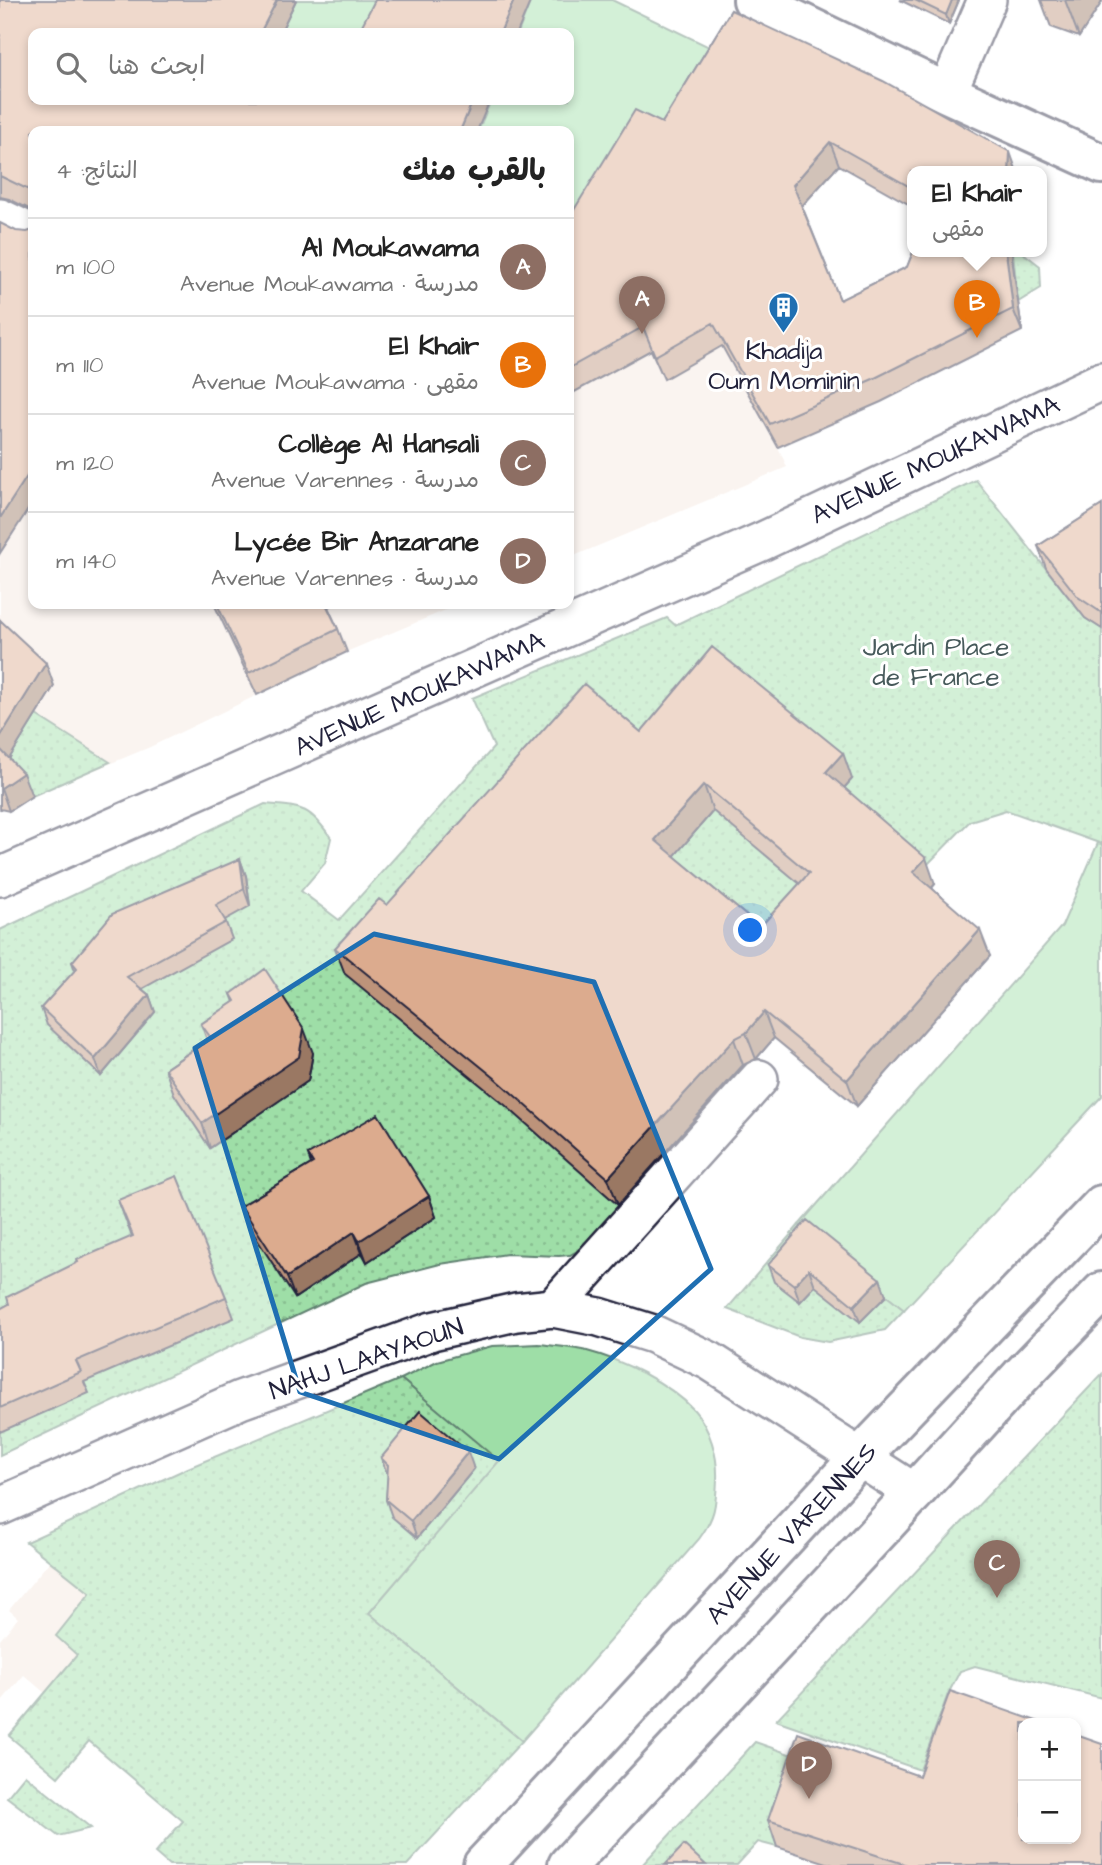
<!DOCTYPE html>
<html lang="ar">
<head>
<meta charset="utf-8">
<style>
	body { margin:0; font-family:"Architects Daughter","Playpen Sans Arabic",sans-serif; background:#f2f2f2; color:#222; direction:rtl }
	.controls { position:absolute; right:21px; bottom:21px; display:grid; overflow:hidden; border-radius:14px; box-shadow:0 4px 10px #0003 }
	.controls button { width:63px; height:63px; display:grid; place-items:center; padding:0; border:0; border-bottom:2px solid #e0e0e0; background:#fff; color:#222; font:35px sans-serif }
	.you { position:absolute; left:751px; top:931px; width:24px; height:24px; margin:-18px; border:5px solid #fff; border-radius:50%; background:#1a73e8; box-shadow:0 0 0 10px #1a73e833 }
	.badge { display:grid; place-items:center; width:46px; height:46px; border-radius:50%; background:#2563eb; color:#fff; font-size:23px; font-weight:700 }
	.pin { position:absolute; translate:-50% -58px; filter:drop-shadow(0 2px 4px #0008) }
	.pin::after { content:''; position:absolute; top:37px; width:24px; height:21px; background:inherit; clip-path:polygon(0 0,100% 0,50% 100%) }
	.popup { position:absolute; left:907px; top:166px; width:140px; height:91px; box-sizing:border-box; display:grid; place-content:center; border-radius:14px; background:#fff; filter:drop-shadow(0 2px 5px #0005); font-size:23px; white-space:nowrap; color:#767676 }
	.popup b { font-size:26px; color:#222 }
	.popup::after { content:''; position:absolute; left:50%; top:100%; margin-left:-14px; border:14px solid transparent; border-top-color:#fff }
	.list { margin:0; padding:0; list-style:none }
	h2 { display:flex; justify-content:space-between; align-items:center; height:91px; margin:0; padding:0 28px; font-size:30px }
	h2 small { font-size:23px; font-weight:400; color:#767676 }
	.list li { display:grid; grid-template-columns:46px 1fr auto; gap:21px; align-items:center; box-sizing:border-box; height:98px; padding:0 28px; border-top:2px solid #e0e0e0 }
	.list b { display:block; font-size:26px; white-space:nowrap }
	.list p { margin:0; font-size:23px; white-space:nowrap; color:#767676 }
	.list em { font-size:23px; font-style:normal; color:#767676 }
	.icon { flex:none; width:38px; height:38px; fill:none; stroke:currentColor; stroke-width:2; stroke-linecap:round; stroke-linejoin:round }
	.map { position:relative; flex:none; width:1102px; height:1865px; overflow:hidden; direction:ltr }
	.search { position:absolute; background:#fff; box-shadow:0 4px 10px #0003; left:28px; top:28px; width:546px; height:77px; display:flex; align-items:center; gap:18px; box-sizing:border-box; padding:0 24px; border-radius:14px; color:#767676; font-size:26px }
	.panel { position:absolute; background:#fff; box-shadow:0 4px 10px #0003; left:28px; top:126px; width:546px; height:483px; border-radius:14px; direction:rtl }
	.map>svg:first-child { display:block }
	.built { fill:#f4e6dd }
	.grass { fill:#9edea7; stroke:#608071; stroke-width:2 }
	.garden { fill:url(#garden-dots); stroke:#608071; stroke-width:2 }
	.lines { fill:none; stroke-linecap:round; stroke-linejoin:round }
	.minor-casing { stroke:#22223b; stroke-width:42 }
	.tertiary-casing { stroke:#22223b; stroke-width:44 }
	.secondary-casing { stroke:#22223b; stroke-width:44 }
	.minor { stroke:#fff; stroke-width:37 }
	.tertiary { stroke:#fff; stroke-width:38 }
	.secondary { stroke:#fff; stroke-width:38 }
	.wall { fill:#bd937a; stroke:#22223b; stroke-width:2; fill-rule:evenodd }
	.shaded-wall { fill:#9a7863; stroke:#22223b; stroke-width:2 }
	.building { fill:#dcab8e; stroke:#22223b; stroke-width:2; fill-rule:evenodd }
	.marked { fill:none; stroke:#1f6fb2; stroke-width:5; stroke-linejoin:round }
	.labels { text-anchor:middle; stroke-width:6; stroke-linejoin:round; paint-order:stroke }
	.poi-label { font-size:26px; fill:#22223b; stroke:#fff }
	.street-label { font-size:26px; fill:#22223b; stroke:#fff }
	.park-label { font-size:26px; fill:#475a5b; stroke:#fff }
</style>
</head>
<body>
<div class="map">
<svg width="1102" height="1865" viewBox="0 0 1102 1865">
	<defs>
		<pattern id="garden-dots" width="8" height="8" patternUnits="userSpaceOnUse" patternTransform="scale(1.75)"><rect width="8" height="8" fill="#9edea7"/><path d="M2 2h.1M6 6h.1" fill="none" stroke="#88be91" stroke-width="1.8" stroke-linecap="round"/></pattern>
	</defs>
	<rect width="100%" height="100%" fill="#fff"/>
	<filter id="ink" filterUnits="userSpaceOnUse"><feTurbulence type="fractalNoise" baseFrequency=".0143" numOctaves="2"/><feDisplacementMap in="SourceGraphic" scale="14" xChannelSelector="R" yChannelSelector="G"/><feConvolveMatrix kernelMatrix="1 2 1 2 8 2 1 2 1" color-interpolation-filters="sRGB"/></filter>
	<g filter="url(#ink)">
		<path class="built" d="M 569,282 L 709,323 L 778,447 L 787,467 L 569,558 Z
			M 33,392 L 33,604 L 460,604 L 346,652 L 150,747 L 32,796 L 0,764 L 0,443 Z
			M 50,1561 L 90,1593 L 56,1636 L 77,1655 L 45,1693 L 24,1675 L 0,1703 L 0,1640 L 18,1618 L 9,1610 Z"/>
		<path class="grass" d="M 296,0 L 395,0 L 378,33 L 280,33 Z
			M 531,0 L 612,0 L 726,55 L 569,254 L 569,131 L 478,131 L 491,100 L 569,100 L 569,33 L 518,33 Z
			M 1098,843 L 1102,844 L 1102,1096 L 904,1310 L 799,1225 L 1062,926 Z
			M 539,1344 C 555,1346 572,1347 587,1351 C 622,1360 669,1383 694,1410 C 710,1428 718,1456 717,1479 C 716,1506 715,1517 699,1539 L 522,1741 L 369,1613 L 498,1461 L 401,1379 L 437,1361 L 492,1346 Z"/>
		<path class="garden" d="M 1013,252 L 1022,252 L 1040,266 L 1041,288 L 1018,302 Z
			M 976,480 L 1085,618 L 1102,629 L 1102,844 L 1006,810 L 970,821 L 921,871 L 935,884 L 855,973 L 815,991 L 732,1085 L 701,1115 L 621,1207 L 579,1250 L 570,1255 L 559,1256 L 507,1254 L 440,1264 L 366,1283 L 0,1455 L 0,930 L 265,804 C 302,807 309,806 331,838 L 325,863 L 301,891 L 339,920 L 494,747 L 472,698 L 667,618 L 675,625 Z
			M 36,715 L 110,762 L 32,796 L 4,767 Z
			M 799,1225 L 904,1310 L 885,1330 L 828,1342 L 800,1337 L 727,1309 Z
			M 1102,1374 L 1102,1698 L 975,1666 L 960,1671 L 948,1694 L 920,1770 L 776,1720 Z
			M 401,1379 L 499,1461 L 369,1613 L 522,1741 L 407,1865 L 169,1865 L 155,1853 L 183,1821 L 89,1741 L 58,1777 L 9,1736 L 77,1655 L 56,1636 L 90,1593 L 26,1542 L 188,1468 Z
			M 755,1742 L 807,1760 L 777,1847 L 758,1842 L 737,1865 L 642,1865 Z
			M 25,1775 L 91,1828 L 58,1836 L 7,1797 Z"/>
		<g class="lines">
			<defs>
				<path id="minor" d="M 947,93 L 987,0
					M 0,218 L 33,234
					M 0,877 L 763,541 L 1102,381
					M 553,1308 L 759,1079
					M 0,1506 L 240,1400 L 432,1331 L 516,1312 L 553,1308 L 599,1317 L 653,1334 L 710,1361 L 915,1493"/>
				<path id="tertiary" d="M 753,0 L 947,93 L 1102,164"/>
				<path id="secondary" d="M 483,1865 L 860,1457 L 1102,1205
					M 568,1865 L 883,1527 L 1021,1376 L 1102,1292"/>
			</defs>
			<use href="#minor" class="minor-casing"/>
			<use href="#tertiary" class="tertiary-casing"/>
			<use href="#secondary" class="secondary-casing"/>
			<use href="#minor" class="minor"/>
			<use href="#tertiary" class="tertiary"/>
			<use href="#secondary" class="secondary"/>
		</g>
		<path class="wall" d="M 0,0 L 296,0 L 280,33 L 33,33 L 33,211 L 9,199 L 0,197 Z
			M 900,0 L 959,0 L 949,24 Z
			M 1041,0 L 1102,0 L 1079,37 L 1051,27 Z
			M 731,10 L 912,172 L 912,206 L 839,165 L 802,206 L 840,300 L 907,267 L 913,252 L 1013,252 L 1012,258 L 1022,331 L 881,402 L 778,447 L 722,346 L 664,379 L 651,350 L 569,395 L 569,218 L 662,123 Z
			M 1102,505 L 1102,629 L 1085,618 L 1046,568 L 1038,546 Z
			M 214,604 L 335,604 L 328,607 L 338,629 L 347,652 L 257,695 Z
			M 0,620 L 54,686 L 9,758 L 32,796 L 9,811 L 0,809 Z
			M 641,732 L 852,779 L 844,788 L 935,884 L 932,888 L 990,956 L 857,1106 L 774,1038 L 756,1059 L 743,1065 L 618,1205 L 505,1105 L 345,974 L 335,948 L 387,905 ZM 713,811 L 800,884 L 760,927 L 674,856 Z
			M 240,859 L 246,876 L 250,906 L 225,920 L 232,939 L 142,989 L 149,995 L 155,1012 L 101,1076 L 47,1025 L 41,1008 L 75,971 L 72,962 Z
			M 231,994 L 313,1053 L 308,1081 L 210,1148 L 174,1094 L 165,1069 L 207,1040 L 201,1024 L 234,1002 Z
			M 308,1155 L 429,1196 L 436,1217 L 367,1262 L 362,1253 L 295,1298 L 249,1227 L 241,1206 L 311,1164 Z
			M 118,1200 L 226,1297 L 234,1318 L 84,1382 L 89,1393 L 0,1432 L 0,1309 L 132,1237 Z
			M 768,1265 L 880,1279 L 886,1296 L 860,1322 L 815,1286 L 800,1302 L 774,1282 Z
			M 381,1458 L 474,1469 L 417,1538 L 392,1517 L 386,1500 L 388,1476 Z
			M 919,1776 L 1102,1865 L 833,1865 L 777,1847 L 768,1820 Z"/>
		<path class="shaded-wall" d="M 277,0 L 296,0 L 280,33 L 260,33 Z
			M 514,0 L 531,0 L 517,33 L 500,33 Z
			M 952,0 L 959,0 L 949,24 L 946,15 Z
			M 1065,0 L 1102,0 L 1102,2 L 1079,37 Z
			M 473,100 L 490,100 L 477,131 L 460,131 Z
			M 830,142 L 839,165 L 801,207 L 793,185 Z
			M 1010,152 L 1017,172 L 1009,172 Z
			M 1006,252 L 1013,252 L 1012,258 L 1022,331 L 1013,309 Z
			M 33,467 L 33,502 L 0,553 L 0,518 Z
			M 46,663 L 54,686 L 4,767 L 0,756 L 0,737 Z
			M 843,753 L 852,779 L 835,798 L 826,772 Z
			M 23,773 L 32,796 L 9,811 L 1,788 Z
			M 704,785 L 713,811 L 665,867 L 655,840 Z
			M 926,858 L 935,884 L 923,898 L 913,872 Z
			M 240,859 L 246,876 L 250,906 L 244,889 Z
			M 980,930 L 990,956 L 857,1106 L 847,1080 Z
			M 149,995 L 155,1012 L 101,1076 L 95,1059 Z
			M 764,1012 L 774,1038 L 756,1059 L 746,1033 Z
			M 304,1029 L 313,1053 L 308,1081 L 210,1148 L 202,1123 Z
			M 734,1039 L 743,1065 L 618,1205 L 608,1178 Z
			M 429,1196 L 436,1217 L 367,1262 L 359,1241 Z
			M 354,1232 L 362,1253 L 295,1298 L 287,1277 Z
			M 809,1269 L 815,1286 L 800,1302 L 794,1285 Z
			M 880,1279 L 886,1296 L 860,1322 L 854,1306 Z
			M 468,1452 L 474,1469 L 417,1538 L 411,1521 Z"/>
		<path class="building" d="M 0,0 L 277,0 L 260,33 L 33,33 L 33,100 L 473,100 L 460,131 L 33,131 L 33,192 L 0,176 Z
			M 375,0 L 514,0 L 500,33 L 358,33 Z
			M 915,0 L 952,0 L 946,15 Z
			M 731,10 L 883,81 L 1010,152 L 1009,172 L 912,172 L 912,188 L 830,142 L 793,185 L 840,300 L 907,267 L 913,252 L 1006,252 L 1013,309 L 873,379 L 770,424 L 713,323 L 655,356 L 643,327 L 569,368 L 569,218 L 635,110 L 662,123 Z
			M 0,223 L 16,231 L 27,232 L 33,230 L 33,467 L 0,518 Z
			M 1102,505 L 1102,613 L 1078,597 L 1038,546 Z
			M 217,604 L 326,604 L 338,629 L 249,673 Z
			M 0,620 L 46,663 L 0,737 Z
			M 712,647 L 843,753 L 826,772 L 926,858 L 913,872 L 980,930 L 847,1080 L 764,1012 L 746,1033 L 734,1039 L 608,1178 L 496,1079 L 335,948 L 379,899 L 387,905 L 584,684 L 641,732 ZM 704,785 L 809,873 L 760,927 L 655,840 Z
			M 0,749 L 23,773 L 1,788 L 0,788 Z
			M 240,859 L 244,889 L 216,905 L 226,922 L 127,977 L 149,995 L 95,1059 L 41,1008 L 77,968 L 72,962 L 112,914 Z
			M 265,969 L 304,1029 L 299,1057 L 202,1123 L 165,1069 L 211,1038 L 201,1024 L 235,1001 L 231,994 Z
			M 378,1114 L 429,1196 L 359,1241 L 354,1232 L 287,1277 L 241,1206 L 313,1163 L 308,1155 Z
			M 177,1176 L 226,1297 L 76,1361 L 81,1372 L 0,1408 L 0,1309 L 9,1304 L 7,1297 L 78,1262 L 77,1260 L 133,1236 L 118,1200 Z
			M 807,1220 L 880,1279 L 854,1306 L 809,1269 L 794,1285 L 768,1265 Z
			M 420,1411 L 468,1452 L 411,1521 L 386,1500 L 388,1465 L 381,1458 Z
			M 950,1691 L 1042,1723 L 1023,1723 L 1023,1839 L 1076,1839 L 1076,1735 L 1102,1744 L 1102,1865 L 907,1865 L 768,1820 L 798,1733 L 919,1776 Z
			M 684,1845 L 706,1865 L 665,1865 Z"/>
	</g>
	<path d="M0 0H1102V1865H0ZM 374,934 L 594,982 L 711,1269 L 499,1459 L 300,1392 L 195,1048 Z" fill="#fff" fill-opacity=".55" fill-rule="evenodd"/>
	<path class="marked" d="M 374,934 L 594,982 L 711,1269 L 499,1459 L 300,1392 L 195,1048 Z"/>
	<defs>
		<symbol id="building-pin" viewBox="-11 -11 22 30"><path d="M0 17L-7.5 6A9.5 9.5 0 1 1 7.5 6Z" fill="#1f6fb2" stroke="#fff"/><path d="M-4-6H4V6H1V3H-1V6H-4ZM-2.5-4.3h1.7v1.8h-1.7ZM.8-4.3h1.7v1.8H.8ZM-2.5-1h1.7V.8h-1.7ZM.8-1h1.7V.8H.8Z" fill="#fff"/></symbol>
	</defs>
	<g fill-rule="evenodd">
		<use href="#building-pin" x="766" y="290" width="35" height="47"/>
	</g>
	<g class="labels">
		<g class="poi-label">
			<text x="784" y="359">Khadija<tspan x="784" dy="30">Oum Mominin</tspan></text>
		</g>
		<g class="street-label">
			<text transform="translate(935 459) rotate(-25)" y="9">AVENUE MOUKAWAMA</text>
			<text transform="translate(419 693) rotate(-24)" y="9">AVENUE MOUKAWAMA</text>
			<text transform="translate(366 1358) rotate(-19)" y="9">NAHJ LAAYAOUN</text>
			<text transform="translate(791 1533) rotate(-47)" y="9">AVENUE VARENNES</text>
		</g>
		<g class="park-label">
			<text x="936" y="655">Jardin Place<tspan x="936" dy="30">de France</tspan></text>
		</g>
	</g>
</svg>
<div class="controls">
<button>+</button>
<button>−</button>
</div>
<div class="you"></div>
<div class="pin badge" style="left:642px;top:334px;background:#8d6e63">A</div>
<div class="pin badge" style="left:977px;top:338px;background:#e8710a">B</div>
<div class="popup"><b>El Khair</b>مقهى</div>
<div class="pin badge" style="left:997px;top:1598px;background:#8d6e63">C</div>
<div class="pin badge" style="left:809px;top:1799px;background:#8d6e63">D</div>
<div class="search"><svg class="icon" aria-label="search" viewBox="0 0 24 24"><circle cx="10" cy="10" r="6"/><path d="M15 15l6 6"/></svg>ابحث هنا</div>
<section class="panel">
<h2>بالقرب منك<small>النتائج: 4</small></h2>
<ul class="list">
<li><span class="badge" style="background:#8d6e63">A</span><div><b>Al Moukawama</b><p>مدرسة · Avenue Moukawama</p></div><em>100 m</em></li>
<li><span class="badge" style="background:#e8710a">B</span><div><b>El Khair</b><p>مقهى · Avenue Moukawama</p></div><em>110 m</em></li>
<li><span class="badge" style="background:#8d6e63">C</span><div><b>Collège Al Hansali</b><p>مدرسة · Avenue Varennes</p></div><em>120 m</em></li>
<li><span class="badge" style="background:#8d6e63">D</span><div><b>Lycée Bir Anzarane</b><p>مدرسة · Avenue Varennes</p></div><em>140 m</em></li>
</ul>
</section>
</div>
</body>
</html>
